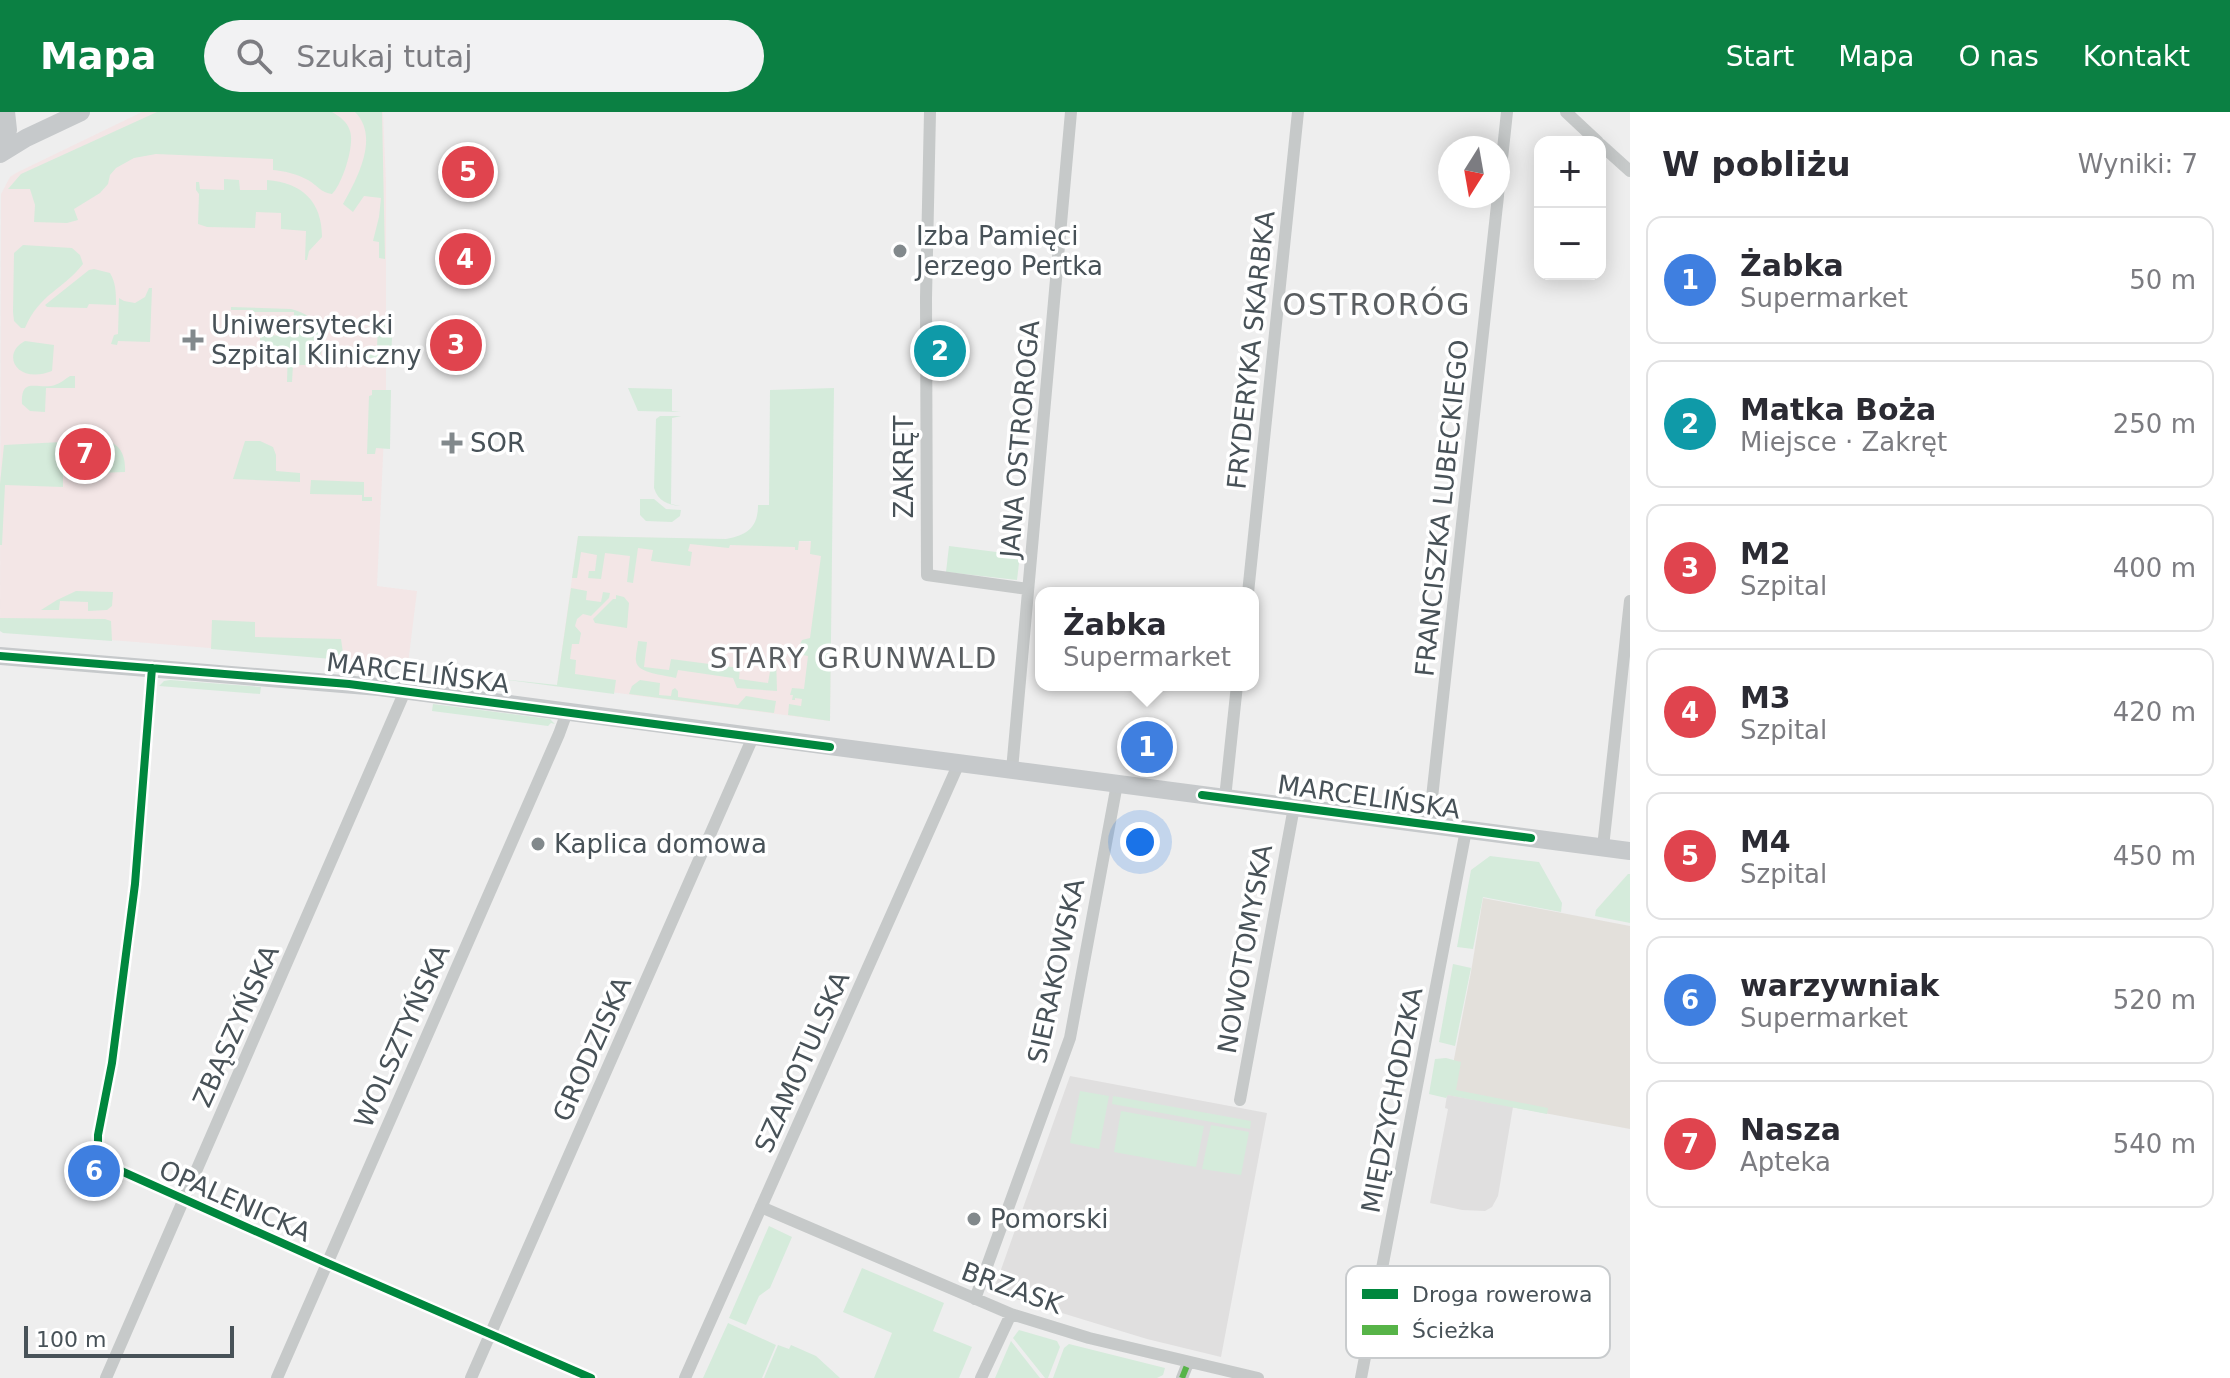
<!DOCTYPE html>
<html lang="pl">
<head>
<meta charset="utf-8">
<style>
	body { margin:0; font-family:"DejaVu Sans",sans-serif; background:#f2f2f3; color:#2b2b33 }
	.controls { position:absolute; right:24px; top:24px; display:grid; overflow:hidden; border-radius:16px; box-shadow:0 4px 20px #0003 }
	.controls button { width:72px; height:72px; display:grid; place-items:center; padding:0; border:0; border-bottom:2px solid #e1e1e2; background:#fff; color:#2b2b33; font:40px sans-serif }
	.compass { position:absolute; left:1438px; top:24px; width:72px; height:72px; border-radius:50%; background:#fff; box-shadow:0 4px 20px #0003; rotate:191deg }
	.scale { position:absolute; left:24px; bottom:20px; width:210px; box-sizing:border-box; padding-left:8px; border:4px solid #485258; border-top:0; font-size:22px; line-height:28px; white-space:nowrap; color:#485258; -webkit-text-stroke:6px #fff; paint-order:stroke }
	.you { position:absolute; left:1140px; top:730px; width:28px; height:28px; margin:-20px; border:6px solid #fff; border-radius:50%; background:#1a73e8; box-shadow:0 0 0 12px #1a73e833 }
	.badge { display:grid; place-items:center; width:52px; height:52px; border-radius:50%; background:#0b8043; color:#fff; font-size:26px; font-weight:700 }
	.pin { position:absolute; translate:-50% -50%; border:4px solid #fff; box-shadow:0 2px 8px #0006 }
	.popup { position:absolute; left:1035px; top:475px; width:224px; height:104px; box-sizing:border-box; display:grid; place-content:center; border-radius:16px; background:#fff; filter:drop-shadow(0 2px 6px #0005); font-size:26px; white-space:nowrap; color:#7c7c81 }
	.popup b { font-size:30px; color:#2b2b33 }
	.popup::after { content:''; position:absolute; left:50%; top:100%; margin-left:-16px; border:16px solid transparent; border-top-color:#fff }
	.list { margin:0; padding:0; list-style:none }
	h2 { display:flex; justify-content:space-between; align-items:center; height:104px; margin:0; padding:0 32px; font-size:34px }
	h2 small { font-size:26px; font-weight:400; color:#7c7c81 }
	.list li { display:grid; grid-template-columns:52px 1fr auto; gap:24px; align-items:center; box-sizing:border-box; height:128px; margin:0 16px 16px; padding:0 16px; border:2px solid #e1e1e2; border-radius:16px }
	.list b { display:block; font-size:30px; white-space:nowrap }
	.list p { margin:0; font-size:26px; white-space:nowrap; color:#7c7c81 }
	.list em { font-size:26px; font-style:normal; color:#7c7c81 }
	.icon { flex:none; width:44px; height:44px; fill:none; stroke:currentColor; stroke-width:2; stroke-linecap:round; stroke-linejoin:round }
	.map { position:relative; flex:none; width:1630px; height:1266px; overflow:hidden }
	header { display:flex; align-items:center; gap:48px; box-sizing:border-box; height:112px; padding:0 40px; background:#0b8043; color:#fff }
	header strong { font-size:38px }
	nav { display:flex; gap:44px; margin-inline-start:auto; font-size:28px }
	.search { width:560px; height:72px; background:#f2f2f3; display:flex; align-items:center; gap:20px; box-sizing:border-box; padding:0 28px; border-radius:44px; color:#7c7c81; font-size:30px }
	main { display:flex }
	aside { flex:1; background:#fff }
	.map>svg:first-child { display:block }
	.commercial { fill:#e3e0db }
	.education { fill:#e0dfdf }
	.medical { fill:#f3e6e6 }
	.green { fill:#d5ebdb }
	.lines { fill:none; stroke-linecap:round; stroke-linejoin:round }
	.street { stroke:#c6c9c9; stroke-width:12 }
	.secondary { stroke:#c6c9cb; stroke-width:18 }
	.quiet { stroke:#57b448; stroke-width:6; stroke-dasharray:12 6; stroke-linecap:butt }
	.cycleway-casing { stroke:#fff; stroke-width:13 }
	.cycleway { stroke:#00873e; stroke-width:8 }
	.poi-dot { fill:#82898c; stroke:#fff; stroke-width:3 }
	.labels { text-anchor:middle; stroke-width:7; stroke-linejoin:round; paint-order:stroke }
	.poi-label { font-size:26px; fill:#485258; stroke:#fff; text-anchor:start }
	.street-label { font-size:26px; fill:#485258; stroke:#fff }
	.neighbourhood-label { font-size:28px; letter-spacing:2px; fill:#5a5e61; stroke:#fff }
	.quarter-label { font-size:30px; letter-spacing:2px; fill:#5a5e61; stroke:#fff }
	.key { fill:#fff; stroke:#c8cbcd; stroke-width:2 }
	.key-label { font-size:22px; fill:#485258 }
</style>
</head>
<body>
<header>
<strong>Mapa</strong>
<div class="search"><svg class="icon" aria-label="search" viewBox="0 0 24 24"><circle cx="10" cy="10" r="6"/><path d="M15 15l6 6"/></svg>Szukaj tutaj</div>
<nav><a>Start</a><a>Mapa</a><a>O nas</a><a>Kontakt</a></nav>
</header>
<main>
<div class="map">
<svg width="1630" height="1266" viewBox="0 0 1630 1266">
	<rect width="100%" height="100%" fill="#eee"/>
	<path class="commercial" d="M 1483,786 L 1630,814 L 1630,1017 L 1447,983 L 1471,860 Z"/>
	<path class="education" d="M 1070,964 L 1267,1001 L 1221,1245 L 1147,1227 L 993,1180 Z
		M 1447,983 L 1513,995 L 1498,1084 L 1492,1095 L 1485,1099 L 1462,1098 L 1430,1091 L 1448,997 L 1445,996 Z"/>
	<path class="medical" d="M 142,0 L 383,0 L 386,71 L 386,280 L 377,474 L 417,479 L 408,552 L 0,519 L 1,82 L 10,65 L 16,61 Z
		M 578,424 L 832,430 L 830,609 L 557,573 Z"/>
	<path class="green" d="M 157,0 L 332,0 C 340,5 347,9 350,19 C 355,33 342,73 332,82 C 321,81 317,73 308,68 C 297,62 285,59 273,58 L 273,47 L 156,42 L 134,46 L 116,56 L 110,63 L 108,72 L 100,81 L 74,97 L 78,108 L 67,111 L 34,110 L 35,93 L 30,77 L 8,77 L 21,62 Z
		M 355,0 L 382,0 L 385,147 L 379,146 L 379,130 L 373,129 L 379,105 L 381,86 L 364,84 L 353,100 L 343,92 C 357,67 380,25 355,0 Z
		M 224,67 L 239,68 L 240,78 L 267,78 L 267,68 C 302,71 322,89 322,125 L 309,139 L 307,148 L 305,148 L 306,119 L 281,117 L 281,101 L 256,100 L 255,116 L 207,115 L 198,112 L 199,82 L 196,78 L 196,70 L 199,70 L 200,77 L 224,78 Z
		M 23,133 L 72,136 L 80,143 L 83,152 C 63,178 40,181 25,216 L 21,216 L 14,209 L 13,200 L 14,141 Z
		M 94,157 L 110,161 C 116,171 116,181 116,193 L 89,192 L 87,196 L 47,195 L 45,193 L 89,158 Z
		M 149,176 L 152,176 L 150,230 L 118,229 L 117,233 L 111,232 L 114,223 L 118,222 L 119,186 L 124,189 L 135,191 L 145,185 Z
		M 231,195 L 291,197 C 320,204 332,226 315,253 L 293,253 L 292,270 L 287,270 L 288,236 L 260,235 L 260,223 L 293,224 L 294,200 L 253,200 L 253,198 L 231,198 Z
		M 378,211 L 393,211 L 391,243 L 385,247 L 364,247 L 364,236 L 377,236 Z
		M 25,229 L 54,233 L 52,259 C 17,273 0,242 25,229 Z
		M 70,264 L 75,264 L 75,276 L 46,276 L 45,300 L 30,299 L 22,292 C 21,266 34,276 51,274 C 58,273 64,268 70,264 Z
		M 628,276 L 672,277 L 672,299 L 681,300 L 638,299 Z
		M 834,276 L 830,609 L 788,603 L 789,592 L 801,594 L 802,587 L 795,586 L 795,588 L 792,588 L 793,583 L 790,583 L 792,576 L 804,577 L 808,544 L 796,542 L 802,528 L 810,526 L 821,444 L 810,442 L 811,429 L 799,429 L 798,438 L 795,438 L 795,435 L 730,433 L 729,436 L 690,432 L 688,439 L 692,440 L 690,454 L 651,449 L 653,438 L 638,436 L 633,471 L 627,470 L 630,444 L 605,441 L 601,467 L 588,466 L 589,459 L 595,459 L 597,443 L 581,440 L 577,466 L 572,466 L 578,424 L 726,427 C 747,423 758,416 758,393 L 769,393 L 770,278 Z
		M 372,278 L 391,278 L 390,337 L 376,336 L 375,342 L 367,342 L 369,284 L 372,283 Z
		M 660,304 L 681,304 L 672,306 L 671,392 L 680,394 C 668,393 658,389 654,376 L 656,307 Z
		M 100,328 C 119,329 126,342 125,360 L 96,361 L 98,334 L 63,335 L 63,375 L 5,373 L 2,433 L 0,433 L 0,372 L 4,333 Z
		M 245,329 L 260,329 L 273,335 L 276,343 L 276,359 L 300,361 L 300,370 L 233,367 Z
		M 311,368 L 364,370 L 364,385 L 372,385 L 372,389 L 362,389 L 362,383 L 310,382 Z
		M 640,387 L 654,387 L 666,397 L 681,398 L 680,404 L 672,410 L 646,409 L 640,403 Z
		M 949,434 L 1020,443 L 1017,468 L 946,460 Z
		M 571,476 L 587,479 L 586,488 L 601,490 L 603,480 L 610,481 L 609,486 L 591,504 L 583,502 L 577,507 L 575,514 L 581,521 L 579,532 L 572,532 L 570,547 L 576,548 L 575,562 L 616,568 L 614,582 L 492,566 L 557,573 Z
		M 76,479 L 113,480 L 112,494 L 107,498 L 88,499 L 88,490 L 60,489 L 59,498 L 41,498 L 57,488 Z
		M 616,483 L 624,485 L 629,491 L 627,516 L 595,511 L 593,507 L 613,487 L 616,487 Z
		M 0,506 L 105,507 L 111,509 L 112,529 L 3,521 L 0,519 Z
		M 212,508 L 255,510 L 255,525 L 341,527 L 344,548 L 211,537 Z
		M 638,529 L 647,530 L 644,555 L 669,558 L 671,547 L 740,556 L 739,567 L 768,571 L 773,543 L 776,544 L 777,579 L 737,576 L 733,566 L 678,558 L 676,566 C 666,563 637,562 636,549 C 635,543 638,535 638,529 Z
		M 170,568 L 261,575 L 260,582 L 159,574 L 164,569 Z
		M 640,568 L 660,571 L 659,583 L 671,584 L 672,578 L 675,576 L 678,579 L 678,585 L 738,593 L 746,584 L 776,589 L 774,601 L 629,582 L 632,574 Z
		M 433,592 L 550,607 L 555,612 L 551,611 L 548,614 L 432,599 Z
		M 1490,744 L 1539,750 L 1562,791 L 1561,800 L 1483,785 L 1473,837 L 1457,835 L 1471,758 Z
		M 1628,762 L 1630,762 L 1630,811 L 1595,804 L 1596,798 Z
		M 1453,852 L 1471,856 L 1455,934 L 1439,930 Z
		M 1446,946 L 1461,950 L 1456,978 L 1548,996 L 1547,1002 L 1448,983 L 1446,986 L 1429,982 L 1435,947 Z
		M 1080,979 L 1109,984 L 1099,1037 L 1070,1031 Z
		M 1113,984 L 1251,1009 L 1250,1017 L 1112,992 Z
		M 1121,999 L 1204,1014 L 1196,1055 L 1114,1040 Z
		M 1211,1013 L 1249,1020 L 1241,1063 L 1202,1057 Z
		M 769,1114 L 792,1125 L 770,1176 L 759,1184 L 746,1213 L 729,1206 Z
		M 862,1156 L 944,1191 L 933,1219 L 972,1235 L 959,1266 L 874,1266 L 892,1221 L 843,1200 Z
		M 728,1211 L 776,1233 L 762,1266 L 703,1266 Z
		M 1019,1218 L 1057,1229 L 1060,1235 L 1048,1266 L 1045,1266 L 1013,1226 Z
		M 1011,1229 L 1040,1266 L 995,1266 Z
		M 1069,1232 L 1165,1256 L 1163,1263 L 1157,1266 L 1053,1266 L 1064,1236 Z
		M 778,1233 L 789,1237 L 791,1233 L 816,1244 L 840,1266 L 764,1266 Z"/>
	<g class="lines">
		<path class="street" d="M 930,0 L 926,186 L 927,463 L 1028,477
			M 1566,0 L 1598,30
			M 1600,32 L 1630,59
			M 1498,83 L 1507,0
			M 1248,481 L 1298,0
			M 152,556 L 135,772 L 112,951 L 98,1023 L 98,1036 L 101,1050 L 327,1151 L 591,1266
			M 1012,658 L 1071,0
			M 1225,686 L 1237,573
			M 1429,713 L 1498,84
			M 1603,735 L 1630,489
			M 1240,988 L 1294,695
			M 761,1095 L 1011,1202 L 1089,1226 L 1258,1266
			M 975,1187 L 1070,926 L 1117,672
			M 106,1266 L 405,579
			M 277,1266 L 559,622 L 567,600
			M 471,1266 L 753,625
			M 685,1266 L 959,651
			M 981,1266 L 1011,1202
			M 1182,1266 L 1188,1251
			M 1361,1266 L 1466,718"/>
		<path class="secondary" d="M 0,39 L 8,18 L 6,0
			M 0,42 L 26,26 L 81,0
			M 0,544 L 379,575 L 1630,739"/>
		<path class="quiet" d="M 1182,1266 L 1188,1251"/>
		<defs>
			<path id="cycleway" d="M 0,544 L 349,572 L 830,635
				M 152,556 L 135,772 L 112,951 L 98,1023 L 98,1036 L 101,1050 L 327,1151 L 591,1266
				M 1202,683 L 1531,726"/>
		</defs>
		<use href="#cycleway" class="cycleway-casing"/>
		<use href="#cycleway" class="cycleway"/>
	</g>
	<g class="poi-dot">
		<circle cx="900" cy="139" r="8"/>
		<path d="M189 216h8v8h8v8h-8v8h-8v-8h-8v-8h8z"/>
		<path d="M448 319h8v8h8v8h-8v8h-8v-8h-8v-8h8z"/>
		<circle cx="538" cy="732" r="8"/>
		<circle cx="974" cy="1107" r="8"/>
	</g>
	<g class="labels">
		<g class="poi-label">
			<text x="916" y="133">Izba Pamięci<tspan x="916" dy="30">Jerzego Pertka</tspan></text>
			<text x="211" y="222">Uniwersytecki<tspan x="211" dy="30">Szpital Kliniczny</tspan></text>
			<text x="470" y="340">SOR</text>
			<text x="554" y="741">Kaplica domowa</text>
			<text x="990" y="1116">Pomorski</text>
		</g>
		<g class="street-label">
			<text transform="translate(1251 238) rotate(-84)" y="9">FRYDERYKA SKARBKA</text>
			<text transform="translate(1020 327) rotate(-85)" y="9">JANA OSTROROGA</text>
			<text transform="translate(904 355) rotate(-90)" y="9">ZAKRĘT</text>
			<text transform="translate(1442 396) rotate(-84)" y="9">FRANCISZKA LUBECKIEGO</text>
			<text transform="translate(418 561) rotate(7)" y="9">MARCELIŃSKA</text>
			<text transform="translate(1369 685) rotate(8)" y="9">MARCELIŃSKA</text>
			<text transform="translate(1245 837) rotate(-80)" y="9">NOWOTOMYSKA</text>
			<text transform="translate(1056 859) rotate(-78)" y="9">SIERAKOWSKA</text>
			<text transform="translate(236 914) rotate(-66)" y="9">ZBĄSZYŃSKA</text>
			<text transform="translate(402 924) rotate(-66)" y="9">WOLSZTYŃSKA</text>
			<text transform="translate(592 937) rotate(-66)" y="9">GRODZISKA</text>
			<text transform="translate(802 950) rotate(-66)" y="9">SZAMOTULSKA</text>
			<text transform="translate(1392 988) rotate(-79)" y="9">MIĘDZYCHODZKA</text>
			<text transform="translate(235 1089) rotate(24)" y="9">OPALENICKA</text>
			<text transform="translate(1012 1176) rotate(20)" y="9">BRZASK</text>
		</g>
		<g class="neighbourhood-label">
			<text x="854" y="556">STARY GRUNWALD</text>
		</g>
		<g class="quarter-label">
			<text x="1377" y="203">OSTRORÓG</text>
		</g>
	</g>
	<rect x="1346" y="1154" width="264" height="92" rx="12" class="key"/>
	<rect x="1362" y="1177" width="36" height="10" fill="#00873e"/>
	<rect x="1362" y="1213" width="36" height="10" fill="#57b448"/>
	<g class="key-label">
		<text x="1412" y="1190">Droga rowerowa</text>
		<text x="1412" y="1226">Ścieżka</text>
	</g>
</svg>
<div class="controls">
<button>+</button>
<button>−</button>
</div>
<svg class="compass" viewBox="-18 -18 36 36"><path d="M0-13l5 13h-10z" fill="#e53935"/><path d="M0 13l5-13h-10z" fill="#7c7c81"/></svg>
<div class="scale">100 m</div>
<div class="you"></div>
<div class="pin badge" style="left:1147px;top:635px;background:#3f7fe0">1</div>
<div class="popup"><b>Żabka</b>Supermarket</div>
<div class="pin badge" style="left:940px;top:239px;background:#0f9aa8">2</div>
<div class="pin badge" style="left:456px;top:233px;background:#e0444e">3</div>
<div class="pin badge" style="left:465px;top:147px;background:#e0444e">4</div>
<div class="pin badge" style="left:468px;top:60px;background:#e0444e">5</div>
<div class="pin badge" style="left:94px;top:1059px;background:#3f7fe0">6</div>
<div class="pin badge" style="left:85px;top:342px;background:#e0444e">7</div>
</div>
<aside>
<h2>W pobliżu<small>Wyniki: 7</small></h2>
<ul class="list">
<li><span class="badge" style="background:#3f7fe0">1</span><div><b>Żabka</b><p>Supermarket</p></div><em>50 m</em></li>
<li><span class="badge" style="background:#0f9aa8">2</span><div><b>Matka Boża</b><p>Miejsce · Zakręt</p></div><em>250 m</em></li>
<li><span class="badge" style="background:#e0444e">3</span><div><b>M2</b><p>Szpital</p></div><em>400 m</em></li>
<li><span class="badge" style="background:#e0444e">4</span><div><b>M3</b><p>Szpital</p></div><em>420 m</em></li>
<li><span class="badge" style="background:#e0444e">5</span><div><b>M4</b><p>Szpital</p></div><em>450 m</em></li>
<li><span class="badge" style="background:#3f7fe0">6</span><div><b>warzywniak</b><p>Supermarket</p></div><em>520 m</em></li>
<li><span class="badge" style="background:#e0444e">7</span><div><b>Nasza</b><p>Apteka</p></div><em>540 m</em></li>
</ul>
</aside>
</main>
</body>
</html>
